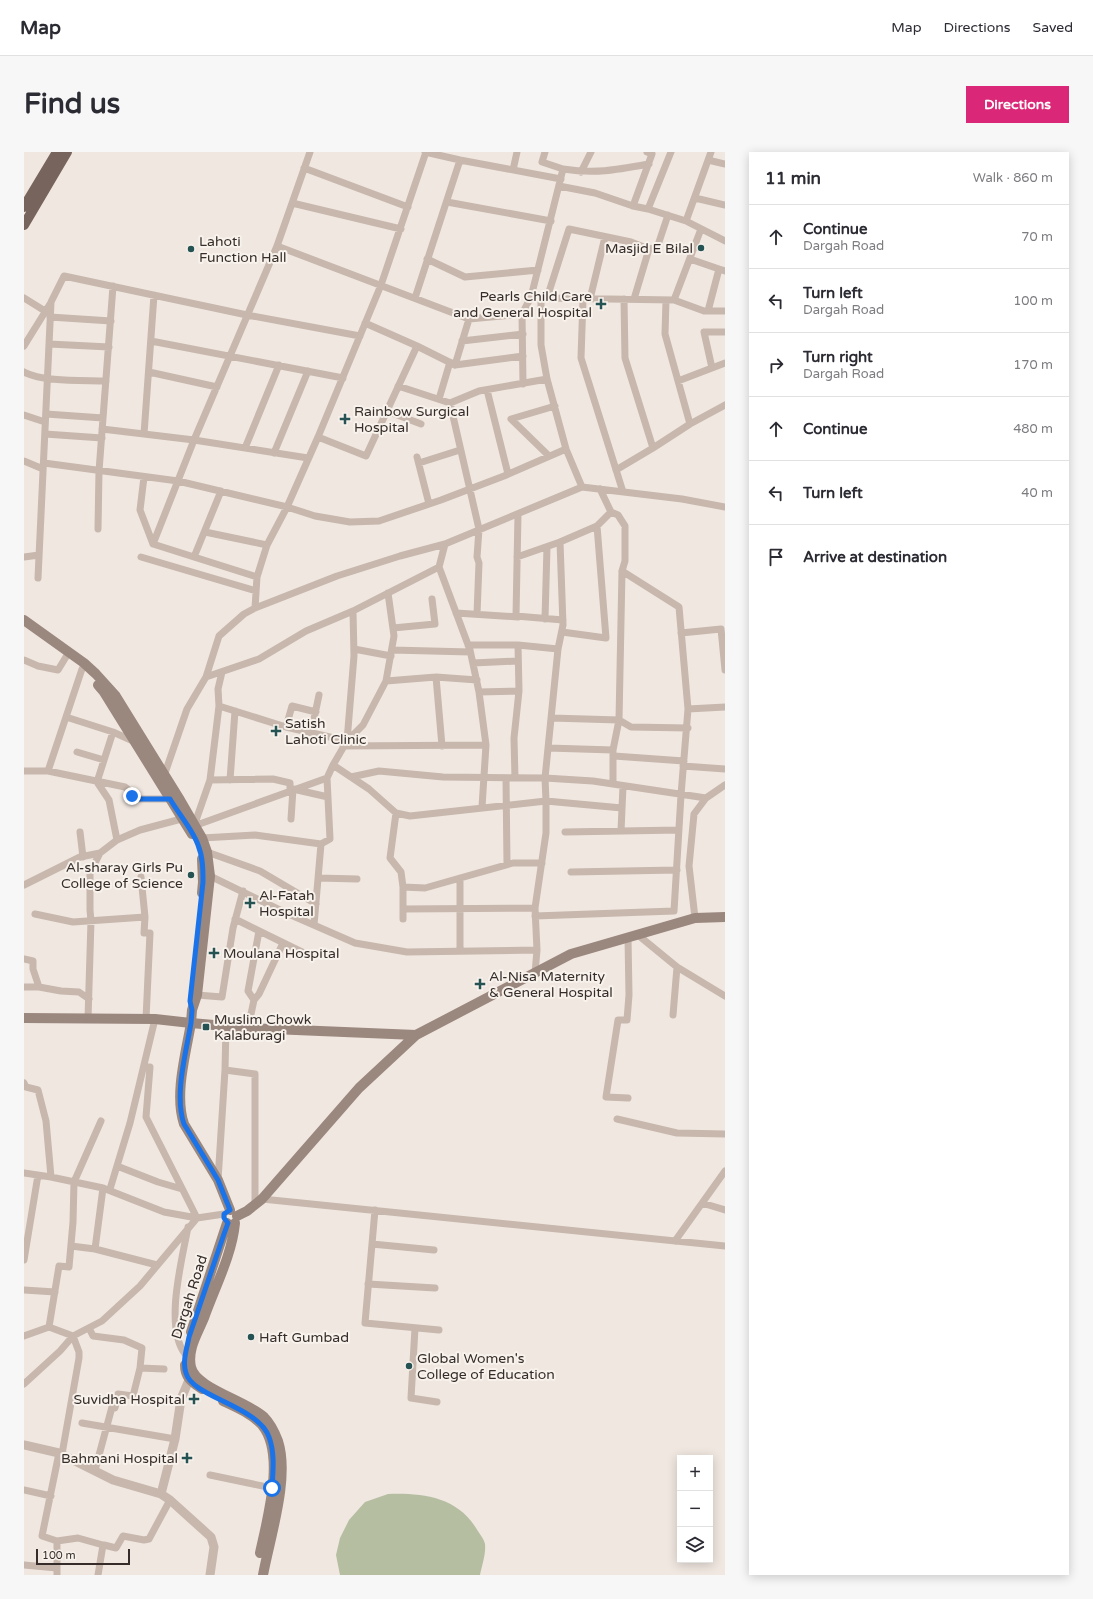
<!DOCTYPE html>
<html lang="en">
<head>
<meta charset="utf-8">
<style>
	body { margin:0; font-family:"Varela Round",sans-serif; background:#f7f7f7; color:#2b2b33 }
	.controls { position:absolute; right:12px; bottom:12px; display:grid; overflow:hidden; border-radius:0px; box-shadow:0 2px 10px #0003 }
	.controls button { width:36px; height:36px; display:grid; place-items:center; padding:0; border:0; border-bottom:1px solid #e1e1e2; background:#fff; color:#2b2b33; font:20px sans-serif }
	.scale { position:absolute; left:12px; bottom:10px; width:94px; box-sizing:border-box; padding-left:4px; border:2px solid #362d2a; border-top:0; font-size:11px; line-height:14px; white-space:nowrap; color:#362d2a; -webkit-text-stroke:3px #f8f2ec; paint-order:stroke }
	.stop { position:absolute; width:12px; height:12px; margin:-9px; border:3px solid #1a73e8; border-radius:50%; background:#fff }
	.stop.end { background:#1a73e8; border-color:#fff; box-shadow:0 1px 4px #0008 }
	.list { margin:0; padding:0; list-style:none }
	h2 { display:flex; justify-content:space-between; align-items:center; height:52px; margin:0; padding:0 16px; font-size:17px }
	h2 small { font-size:13px; font-weight:400; color:#7c7c81 }
	.list li { display:grid; grid-template-columns:26px 1fr auto; gap:12px; align-items:center; box-sizing:border-box; height:64px; padding:0 16px; border-top:1px solid #e1e1e2 }
	.list b { display:block; font-size:15px; white-space:nowrap }
	.list p { margin:0; font-size:13px; white-space:nowrap; color:#7c7c81 }
	.list em { font-size:13px; font-style:normal; color:#7c7c81 }
	.icon { flex:none; width:22px; height:22px; fill:none; stroke:currentColor; stroke-width:2; stroke-linecap:round; stroke-linejoin:round }
	.map { position:relative; flex:none; width:701px; height:1423px; overflow:hidden; border-radius:0px }
	header { display:flex; align-items:center; gap:24px; box-sizing:border-box; height:56px; padding:0 20px; background:#fff; border-bottom:1px solid #e1e1e2 }
	header strong { font-size:19px }
	nav { display:flex; gap:22px; margin-inline-start:auto; font-size:14px }
	.intro { display:flex; align-items:center; justify-content:space-between; box-sizing:border-box; height:96px; padding:0 24px }
	h1 { margin:0; font-size:28px }
	.button { padding:10px 18px; border-radius:0px; background:#db2777; color:#fff; font-size:14px; font-weight:700 }
	main { display:flex; gap:24px; padding:0 24px }
	aside { flex:1; background:#fff; border-radius:0px; box-shadow:0 2px 10px #0003 }
	.map>svg:first-child { display:block }
	.pitch { fill:#b5bea1 }
	.lines { fill:none; stroke-linecap:round; stroke-linejoin:round }
	.minor { stroke:#c7b7ad; stroke-width:7 }
	.tertiary { stroke:#c7b7ad; stroke-width:9 }
	.secondary { stroke:#9a877e; stroke-width:10 }
	.primary { stroke:#76645d; stroke-width:10 }
	.route { stroke:#1a73e8; stroke-width:5 }
	.poi-dot { fill:#255253; stroke:#f8f2ec; stroke-width:1.5 }
	.labels { text-anchor:middle; stroke-width:4; stroke-linejoin:round; paint-order:stroke }
	.poi-label { font-size:14px; fill:#362d2a; stroke:#f8f2ec; text-anchor:start }
	.street-label { font-size:14px; fill:#362d2a; stroke:#f8f2ec }
</style>
</head>
<body>
<header>
<strong>Map</strong>
<nav><a>Map</a><a>Directions</a><a>Saved</a></nav>
</header>
<div class="intro"><h1>Find us</h1><a class="button">Directions</a></div>
<main>
<div class="map">
<svg width="701" height="1423" viewBox="0 0 701 1423">
	<rect width="100%" height="100%" fill="#f0e7e0"/>
	<path class="pitch" d="M 364,1342 C 397,1341 432,1344 452,1376 C 455,1381 460,1387 461,1392 C 462,1402 458,1413 456,1423 L 316,1423 L 312,1403 L 316,1386 L 325,1368 L 341,1350 Z"/>
	<g class="lines">
		<path class="minor" d="M 401,0 L 436,8 L 537,27
			M 684,8 L 701,12
			M 280,16 L 384,55
			M 539,17 C 572,22 592,18 625,12
			M 489,18 L 493,0
			M 557,20 L 567,0
			M 535,34 L 571,41 L 609,54 L 628,2 L 623,0
			M 671,46 L 701,53
			M 423,50 L 527,69
			M 268,51 L 377,77
			M 609,54 L 624,57 L 662,69 L 701,89
			M 624,57 L 647,0
			M 662,69 L 687,0
			M 253,94 L 445,167 L 498,162
			M 625,97 L 630,96 L 634,93 L 644,63
			M 403,107 L 441,125 L 514,118
			M 666,107 L 695,117
			M 130,143 L 120,282 L 170,288 L 284,306
			M 507,145 L 517,146 L 517,193 L 523,227 L 542,297 L 558,335
			M 0,146 L 21,159
			M 391,146 L 436,8
			M 520,146 L 650,148 L 680,159 L 701,159
			M 523,146 L 545,77 L 607,90 L 625,97 L 610,147
			M 559,147 L 557,206 L 599,340
			M 566,147 L 581,85
			M 642,148 L 641,182 L 666,272
			M 650,148 L 677,77
			M 684,159 L 695,117 L 701,119
			M 26,165 L 87,169
			M 127,189 L 319,226
			M 438,189 L 499,182
			M 25,192 L 85,195
			M 0,194 L 26,152
			M 393,194 L 431,213 L 445,167
			M 431,213 L 499,204
			M 688,216 L 680,180 L 701,180
			M 0,220 C 19,230 59,228 82,229
			M 125,220 L 193,235
			M 654,229 L 701,211
			M 499,232 L 498,162 L 507,145 L 539,17 L 518,10 L 521,0
			M 374,234 L 426,251 L 455,239 L 523,227
			M 463,238 L 484,322
			M 415,247 L 426,210
			M 426,251 L 455,377 L 453,405 L 455,411 L 453,462
			M 363,259 L 397,272
			M 22,262 L 79,266
			M 0,263 L 21,270
			M 78,277 L 120,282
			M 21,282 L 78,286
			M 294,285 L 342,304 L 393,194 L 341,171
			M 221,296 L 255,213
			M 629,296 L 666,272 L 701,253
			M 250,301 L 284,219
			M 525,304 L 487,267 L 531,254
			M 393,305 L 405,352
			M 0,309 L 19,317
			M 20,311 L 154,329 L 263,355 L 291,364 L 326,370 L 355,369 L 417,348 L 480,324 L 542,297
			M 395,311 L 436,298
			M 592,318 L 629,296 L 601,206 L 600,147
			M 120,325 L 116,358 L 129,392
			M 576,337 L 587,360 L 573,374 L 536,390 L 539,473 L 534,497 L 521,626 L 569,629 L 682,646
			M 587,360 L 594,363 L 601,374 L 601,409 L 598,419 L 595,568 L 589,598
			M 494,362 L 492,464 L 539,468
			M 74,377 L 75,319 L 89,134
			M 181,380 L 243,393
			M 0,405 L 15,403
			M 117,405 L 232,439
			M 170,405 L 197,339
			M 493,405 L 536,390
			M 415,415 L 446,498 L 455,540 L 462,593 L 458,655
			M 233,425 L 129,392 L 170,288 L 253,94 L 286,0
			M 14,426 L 27,150 L 40,124 L 223,163 L 336,184
			M 231,456 L 233,425 L 243,393 L 263,355 L 294,285 L 357,133 L 402,0
			M 432,461 L 494,465
			M 521,467 L 523,395
			M 369,476 L 411,472 L 408,447
			M 538,480 L 582,486 L 573,374
			M 657,481 L 697,477 L 701,518
			M 444,493 L 494,493
			M 330,497 L 367,504
			M 368,498 L 446,500
			M 0,508 L 14,514 L 34,518 L 45,500
			M 449,511 L 493,509
			M 182,525 L 195,484 L 220,462 L 231,456 L 313,424 L 376,404 L 421,392
			M 362,529 L 412,525
			M 455,540 L 495,539 L 494,493 L 534,497
			M 195,554 L 262,575 L 323,589 L 339,573 L 362,529 L 370,484 L 364,441
			M 664,557 L 701,555
			M 42,565 L 89,580
			M 527,566 L 595,568 L 607,575 L 664,576
			M 262,575 L 268,554 L 292,560
			M 287,581 L 295,543
			M 319,594 L 462,593
			M 418,594 L 412,525 L 453,528
			M 524,596 L 589,598 L 589,632
			M 53,600 L 80,608
			M 590,604 L 660,609
			M 309,613 L 323,589 L 330,504 L 329,459
			M 659,614 L 701,617
			M 0,619 L 24,619 L 101,635 L 106,639 L 111,646 L 115,647 L 145,647
			M 24,619 L 58,517
			M 140,624 L 163,557 L 182,525 L 235,507 L 282,479 L 329,459 L 415,415 L 421,392 L 558,335 L 658,347 L 701,355
			M 327,625 L 355,619 L 419,625 L 521,626 L 522,649 L 598,656
			M 303,626 L 309,613 L 345,637 L 372,661 L 386,664 L 522,649 L 522,681 L 511,756 L 513,798
			M 491,626 L 490,586 L 495,539
			M 482,627 L 483,712
			M 186,628 L 195,554 L 194,537 L 198,520
			M 206,628 L 211,559
			M 372,661 L 366,706 L 377,720 L 379,735 L 401,736 L 489,711 L 518,711
			M 267,667 L 269,637 L 304,645
			M 170,674 L 303,626 L 306,687 L 297,692 L 290,773
			M 170,674 L 186,628 L 249,627 L 266,631 L 266,639
			M 597,679 L 599,634
			M 56,680 L 59,705
			M 541,680 L 655,678
			M 178,686 L 231,683 L 297,692
			M 93,688 L 116,678 L 161,666
			M 183,700 L 236,719 L 292,752
			M 547,720 L 653,718
			M 186,724 L 260,760 L 331,791 L 383,800 L 513,798 L 511,821
			M 294,726 L 333,727
			M 436,726 L 436,799
			M 0,733 L 56,705 L 76,701 L 93,688 L 85,648 L 73,630 L 89,580 L 109,589
			M 379,757 L 511,756
			M 11,762 L 49,770 L 121,765 L 117,725
			M 511,764 L 650,759 L 657,643 L 664,557 L 655,455 L 598,419
			M 121,765 L 120,781 L 126,781 L 122,867
			M 671,766 L 665,714 L 670,662 L 682,646 L 701,633
			M 211,767 L 278,800
			M 379,767 L 379,735
			M 614,783 L 653,815 L 701,844
			M 604,786 L 605,843 L 603,868 L 594,868 L 582,945 L 604,946
			M 0,807 L 9,809 L 9,817 L 15,835 L 0,835
			M 15,835 L 37,839 L 55,840 L 65,847
			M 173,843 L 198,845 L 209,776 L 219,739
			M 230,848 L 224,839 L 235,779
			M 649,863 L 653,815
			M 64,867 L 67,769 L 66,758 L 66,721 L 76,701
			M 224,876 L 230,848 L 235,842 L 259,791
			M 120,915 L 126,915 L 122,965 L 173,1066
			M 201,918 L 231,922 L 231,1053
			M 0,931 L 2,935 L 14,938 L 22,969 L 27,1025
			M 593,967 L 653,981 L 701,982
			M 93,1014 L 134,1030 L 158,1037
			M 0,1021 L 27,1025 L 79,1036 L 140,1060 L 173,1066
			M 194,1028 L 201,918 L 202,874
			M 86,1037 L 106,971 L 131,867
			M 238,1047 L 701,1094
			M 678,1051 L 701,1058
			M 351,1058 L 341,1171 L 415,1178
			M 651,1089 L 701,1019
			M 348,1092 L 410,1098
			M 47,1094 L 71,1097 L 79,1036
			M 71,1097 L 133,1113
			M 0,1108 L 14,1023
			M 344,1132 L 411,1136
			M 0,1138 L 31,1140
			M 25,1175 L 35,1114 L 45,1115 L 49,1070 L 50,1030 L 77,969
			M 65,1176 L 69,1184 L 100,1188 L 118,1196 L 116,1216 L 140,1217
			M 391,1176 L 387,1246 L 413,1250
			M 0,1184 L 25,1175 L 49,1184 L 55,1200 L 55,1206 L 38,1302
			M 161,1202 C 140,1174 158,1108 164,1075
			M 0,1232 L 36,1199 L 49,1184 L 78,1169 L 116,1134 L 173,1066 L 200,1062
			M 58,1271 L 151,1287
			M 71,1318 L 88,1255 L 91,1256 L 94,1242 L 109,1244 L 116,1216
			M 186,1323 L 248,1336
			M 0,1338 L 27,1344
			M 33,1389 L 54,1386 L 79,1393 L 74,1423
			M 80,1393 L 92,1396 L 99,1384 L 120,1388 L 125,1387 L 146,1348
			M 0,1413 L 33,1416
			M 33,1423 L 33,1389 L 18,1384 L 35,1301"/>
		<path class="tertiary" d="M 0,1293 L 35,1301 L 89,1328 L 137,1342 L 146,1348 L 187,1385 L 190,1395 L 186,1423
			M 137,1342 L 151,1287 L 157,1247 L 165,1228"/>
		<path class="secondary" d="M 0,468 L 60,511 L 72,522 L 91,543 L 156,648 L 178,686 L 183,700 L 186,724 L 173,843 L 168,858 L 167,871 L 224,876 L 392,883
			M 74,533 L 80,540 L 168,682
			M 178,741 L 179,730 L 178,707
			M 0,866 L 131,867 L 167,871 C 162,901 150,943 160,972 L 194,1028 L 206,1058
			M 213,1064 L 223,1059 L 238,1047 L 335,936 L 392,883 L 547,802 L 671,766 L 701,765
			M 211,1071 C 208,1103 191,1135 180,1166 C 174,1181 163,1197 167,1215 C 171,1236 223,1249 240,1265 C 246,1271 251,1281 254,1289 C 266,1326 246,1385 239,1423
			M 167,1180 L 203,1071
			M 161,1213 C 161,1226 168,1230 178,1237
			M 199,1249 C 212,1255 228,1262 238,1273 C 262,1302 243,1368 236,1401"/>
		<path class="primary" d="M 0,55 L 33,0
			M 0,73 L 43,0"/>
	</g>
	<g class="lines">
		<path class="route" d="M 108,644 L 115,647 L 146,647 C 154,661 169,678 174,693 C 179,705 179,718 179,730 L 166,849 L 168,858 L 167,871 C 162,901 150,943 160,972 L 194,1028 L 206,1058 L 200,1062 L 200,1066 L 204,1071 L 200,1082 L 165,1185 C 163,1196 158,1210 162,1221 C 168,1245 234,1254 245,1285 C 251,1301 249,1319 248,1336"/>
	</g>
	<g class="poi-dot">
		<circle cx="677" cy="96" r="4"/>
		<circle cx="167" cy="97" r="4"/>
		<path d="M575 146h4v4h4v4h-4v4h-4v-4h-4v-4h4z"/>
		<path d="M319 261h4v4h4v4h-4v4h-4v-4h-4v-4h4z"/>
		<path d="M250 573h4v4h4v4h-4v4h-4v-4h-4v-4h4z"/>
		<circle cx="167" cy="723" r="4"/>
		<path d="M224 745h4v4h4v4h-4v4h-4v-4h-4v-4h4z"/>
		<path d="M188 795h4v4h4v4h-4v4h-4v-4h-4v-4h4z"/>
		<path d="M454 826h4v4h4v4h-4v4h-4v-4h-4v-4h4z"/>
		<rect x="178" y="871" width="8" height="8" rx="2"/>
		<circle cx="227" cy="1185" r="4"/>
		<circle cx="385" cy="1214" r="4"/>
		<path d="M168 1241h4v4h4v4h-4v4h-4v-4h-4v-4h4z"/>
		<path d="M161 1300h4v4h4v4h-4v4h-4v-4h-4v-4h4z"/>
	</g>
	<g class="labels">
		<g class="poi-label">
			<text x="175" y="94">Lahoti<tspan x="175" dy="16">Function Hall</tspan></text>
			<text x="669" y="101" text-anchor="end">Masjid E Bilal</text>
			<text x="568" y="149" text-anchor="end">Pearls Child Care<tspan x="568" dy="16">and General Hospital</tspan></text>
			<text x="330" y="264">Rainbow Surgical<tspan x="330" dy="16">Hospital</tspan></text>
			<text x="261" y="576">Satish<tspan x="261" dy="16">Lahoti Clinic</tspan></text>
			<text x="159" y="720" text-anchor="end">Al-sharay Girls Pu<tspan x="159" dy="16">College of Science</tspan></text>
			<text x="235" y="748">Al-Fatah<tspan x="235" dy="16">Hospital</tspan></text>
			<text x="199" y="806">Moulana Hospital</text>
			<text x="465" y="829">Al-Nisa Maternity<tspan x="465" dy="16">&amp; General Hospital</tspan></text>
			<text x="190" y="872">Muslim Chowk<tspan x="190" dy="16">Kalaburagi</tspan></text>
			<text x="235" y="1190">Haft Gumbad</text>
			<text x="393" y="1211">Global Women's<tspan x="393" dy="16">College of Education</tspan></text>
			<text x="161" y="1252" text-anchor="end">Suvidha Hospital</text>
			<text x="154" y="1311" text-anchor="end">Bahmani Hospital</text>
		</g>
		<g class="street-label">
			<text transform="translate(165 1145) rotate(-72)" y="5">Dargah Road</text>
		</g>
	</g>
</svg>
<div class="controls">
<button>+</button>
<button>−</button>
<button><svg class="icon" aria-label="layers" viewBox="0 0 24 24"><path d="M12 4l9 5-9 5-9-5zM3 14l9 5 9-5"/></svg></button>
</div>
<div class="scale">100 m</div>
<div class="stop" style="left:248px;top:1336px"></div>
<div class="stop end" style="left:108px;top:644px"></div>
</div>
<aside>
<h2>11 min<small>Walk · 860 m</small></h2>
<ul class="list">
<li><svg class="icon" aria-label="ahead" viewBox="0 0 24 24"><path d="M12 20V5M6 11l6-6 6 6"/></svg><div><b>Continue</b><p>Dargah Road</p></div><em>70 m</em></li>
<li><svg class="icon" aria-label="left" viewBox="0 0 24 24"><path d="M17 20v-9H6M10 6l-5 5 5 5"/></svg><div><b>Turn left</b><p>Dargah Road</p></div><em>100 m</em></li>
<li><svg class="icon" aria-label="right" viewBox="0 0 24 24"><path d="M7 20v-9h11M14 6l5 5-5 5"/></svg><div><b>Turn right</b><p>Dargah Road</p></div><em>170 m</em></li>
<li><svg class="icon" aria-label="ahead" viewBox="0 0 24 24"><path d="M12 20V5M6 11l6-6 6 6"/></svg><div><b>Continue</b></div><em>480 m</em></li>
<li><svg class="icon" aria-label="left" viewBox="0 0 24 24"><path d="M17 20v-9H6M10 6l-5 5 5 5"/></svg><div><b>Turn left</b></div><em>40 m</em></li>
<li><svg class="icon" aria-label="arrive" viewBox="0 0 24 24"><path d="M6 21V4h12l-3 4 3 4H6"/></svg><div><b>Arrive at destination</b></div></li>
</ul>
</aside>
</main>
</body>
</html>
